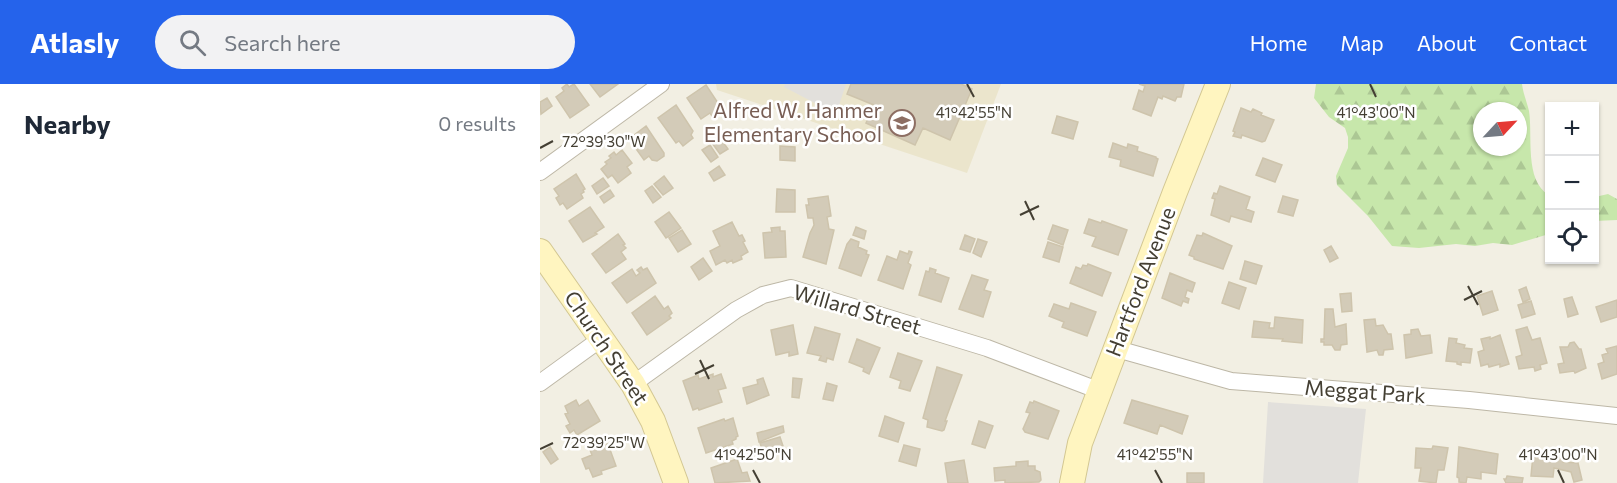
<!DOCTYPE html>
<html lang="en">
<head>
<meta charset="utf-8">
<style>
	body { margin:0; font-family:Commissioner,sans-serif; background:#f2f2f3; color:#1f2937 }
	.controls { position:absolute; right:18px; top:18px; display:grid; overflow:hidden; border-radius:0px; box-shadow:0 2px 4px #0004 }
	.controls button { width:54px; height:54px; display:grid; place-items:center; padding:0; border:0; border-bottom:2px solid #e0e1e3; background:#fff; color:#1f2937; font:30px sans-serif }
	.compass { position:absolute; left:933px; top:18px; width:54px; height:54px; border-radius:50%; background:#fff; box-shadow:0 2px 4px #0004; rotate:64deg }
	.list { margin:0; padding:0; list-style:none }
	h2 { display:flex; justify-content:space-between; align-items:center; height:78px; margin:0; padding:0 24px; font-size:26px }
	h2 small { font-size:20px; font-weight:400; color:#747a83 }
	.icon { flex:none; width:33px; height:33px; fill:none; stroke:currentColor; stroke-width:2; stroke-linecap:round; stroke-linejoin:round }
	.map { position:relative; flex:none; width:1077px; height:399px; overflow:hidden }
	header { display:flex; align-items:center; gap:36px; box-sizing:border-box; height:84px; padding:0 30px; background:#2563eb; color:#fff }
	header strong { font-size:28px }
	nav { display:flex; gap:33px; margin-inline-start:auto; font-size:21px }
	.search { width:420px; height:54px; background:#f2f2f3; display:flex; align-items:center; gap:15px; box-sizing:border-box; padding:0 21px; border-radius:33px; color:#747a83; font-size:22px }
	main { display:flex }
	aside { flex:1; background:#fff }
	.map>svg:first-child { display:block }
	.education { fill:#ebe5cc }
	.forest { fill:url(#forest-firs); fill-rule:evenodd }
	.parking { fill:#e2e0dc }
	.building { fill:#d3cbb8; stroke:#cec4ac; stroke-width:1.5 }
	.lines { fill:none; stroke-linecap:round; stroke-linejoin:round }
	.street-casing { stroke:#bdb7a6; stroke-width:18 }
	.secondary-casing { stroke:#d3c792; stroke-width:26 }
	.street { stroke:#fff; stroke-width:16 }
	.secondary { stroke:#fff5c0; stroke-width:24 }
	.ticks { fill:none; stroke:#443f33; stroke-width:2 }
	.labels { text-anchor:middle; stroke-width:5; stroke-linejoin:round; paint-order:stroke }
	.education-label { font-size:21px; fill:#785e54; stroke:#fff; text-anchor:end }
	.street-label { font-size:21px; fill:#443f33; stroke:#fff }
	.ticks-label { font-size:15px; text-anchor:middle; fill:#443f33; stroke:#fff; stroke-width:5; stroke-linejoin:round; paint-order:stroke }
</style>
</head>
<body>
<header>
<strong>Atlasly</strong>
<div class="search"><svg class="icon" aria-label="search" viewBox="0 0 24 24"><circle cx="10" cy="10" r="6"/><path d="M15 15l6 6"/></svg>Search here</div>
<nav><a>Home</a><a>Map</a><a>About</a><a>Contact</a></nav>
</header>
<main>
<aside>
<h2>Nearby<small>0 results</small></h2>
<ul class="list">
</ul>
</aside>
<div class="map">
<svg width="1077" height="399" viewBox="0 0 1077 399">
	<defs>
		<pattern id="forest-firs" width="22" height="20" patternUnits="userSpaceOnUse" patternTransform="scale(1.5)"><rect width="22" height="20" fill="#c7e7ab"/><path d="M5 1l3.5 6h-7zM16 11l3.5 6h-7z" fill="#acc794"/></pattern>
	</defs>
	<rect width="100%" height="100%" fill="#f2efe3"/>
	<path class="education" d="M 176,0 L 461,0 L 427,89 L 177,6 Z"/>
	<path class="forest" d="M 776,0 L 982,0 C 983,9 987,18 989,27 C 993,51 984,97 1009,111 L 1009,150 L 972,161 L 953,159 L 935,162 L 916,160 L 879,164 L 852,162 L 828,132 L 797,101 L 796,92 L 808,64 L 808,53 L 805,44 L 789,33 L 774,14 ZM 942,27 L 978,27 L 978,63 L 942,63 Z
		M 1068,110 L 1077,115 L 1077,136 L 1055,137 L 1055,113 Z"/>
	<path class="parking" d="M 245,0 L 306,0 L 296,30 L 244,3 Z
		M 728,318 L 826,325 L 818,399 L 723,399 Z"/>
	<path class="building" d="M 27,0 L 29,3 L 34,0 L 49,21 L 30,34 L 16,13 L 24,7 L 22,4 Z
		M 50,0 L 78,0 L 60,13 Z
		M 311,0 L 421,0 L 432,5 L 410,56 L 383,44 L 375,61 L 326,39 L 334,21 L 307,10 Z
		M 599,0 L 644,0 L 641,13 L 637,13 L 635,17 L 623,12 L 622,15 L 618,13 L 611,32 L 593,25 L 599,6 L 603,8 L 605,2 Z
		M 166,1 L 180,22 L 176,25 L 179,28 L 172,32 L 170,29 L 161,35 L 147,14 Z
		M 7,14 L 12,22 L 1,30 L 0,18 Z
		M 136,21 L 153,47 L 151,51 L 153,54 L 143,62 L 139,57 L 136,59 L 118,34 Z
		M 701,24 L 711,28 L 713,25 L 722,29 L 721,31 L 734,36 L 725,57 L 722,58 L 702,51 L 701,54 L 693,52 L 695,48 L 693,47 Z
		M 517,32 L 538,38 L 533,55 L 512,49 Z
		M 106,42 L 124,69 L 124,72 L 117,77 L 112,76 L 109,72 L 104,76 L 89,55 Z
		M 180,54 L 188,65 L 180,70 L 172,59 Z
		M 573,59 L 587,64 L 588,60 L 598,63 L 597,67 L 616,73 L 616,74 L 618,75 L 613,92 L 580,82 L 581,76 L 569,73 Z
		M 170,61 L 178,73 L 171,78 L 162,66 Z
		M 240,62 L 255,63 L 255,77 L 240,76 Z
		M 82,66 L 92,79 L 87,83 L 91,89 L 78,99 L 72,91 L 68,94 L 61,85 L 67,80 L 65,78 L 71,74 L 69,72 L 74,68 L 76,71 Z
		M 723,74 L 742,81 L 735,98 L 716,91 Z
		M 179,82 L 185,91 L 174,97 L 169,89 Z
		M 36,90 L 45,105 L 43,106 L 44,108 L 41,110 L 43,114 L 27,125 L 23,119 L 20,121 L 16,114 L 19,112 L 14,105 Z
		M 124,92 L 133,104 L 123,111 L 114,100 Z
		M 63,94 L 69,102 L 57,110 L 52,102 Z
		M 112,102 L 121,113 L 113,119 L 105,107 Z
		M 680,102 L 710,113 L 706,125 L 714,128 L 711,138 L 691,132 L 689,138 L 671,131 L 675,115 L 672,114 L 674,109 L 677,110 Z
		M 237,105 L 255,106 L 255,128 L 236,128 Z
		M 70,106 L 74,112 L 64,119 L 60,113 Z
		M 288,112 L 291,132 L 287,133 L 289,145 L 294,146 L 286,180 L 263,173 L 270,149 L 274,141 L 273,134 L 268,134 L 266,121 L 269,121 L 268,115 Z
		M 743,112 L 758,116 L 753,132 L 738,128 Z
		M 50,123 L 64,143 L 55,149 L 57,150 L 43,158 L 29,137 Z
		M 129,128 L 141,144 L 126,154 L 115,138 Z
		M 549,135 L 561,139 L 562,137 L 587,146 L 578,171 L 552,162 L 556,153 L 544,149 Z
		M 192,138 L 199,152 L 202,151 L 205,157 L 203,158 L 208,168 L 201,172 L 202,175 L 193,179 L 192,176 L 187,179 L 185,176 L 176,181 L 170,167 L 180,162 L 173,147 Z
		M 513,141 L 528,146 L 523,161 L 508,155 Z
		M 240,143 L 240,147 L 245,147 L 246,173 L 225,174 L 223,149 L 232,148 L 231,144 Z
		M 316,143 L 326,147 L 324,155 L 313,151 Z
		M 142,146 L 151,160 L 138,168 L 129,154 Z
		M 663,149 L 692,162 L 683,185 L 654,175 L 654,173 L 649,171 L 657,151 L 662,152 Z
		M 78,150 L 85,160 L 83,161 L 86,164 L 81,168 L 86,175 L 66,189 L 52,170 Z
		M 425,151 L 435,155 L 430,168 L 420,165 Z
		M 311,155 L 319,158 L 318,163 L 327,167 L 326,170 L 329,171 L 321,192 L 299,184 L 307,160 Z
		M 438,155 L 447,158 L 441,173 L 433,169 Z
		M 508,158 L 523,163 L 519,178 L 503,173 Z
		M 791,162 L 798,174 L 790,178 L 784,166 Z
		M 360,167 L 368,170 L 369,167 L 372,168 L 368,179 L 371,181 L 363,205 L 338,196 L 347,172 L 357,176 Z
		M 163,174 L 172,187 L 159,196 L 151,183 Z
		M 705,177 L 722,182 L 716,200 L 700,195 Z
		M 548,180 L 571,189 L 562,212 L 530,199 L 536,183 L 541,185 L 543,181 L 547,182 Z
		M 101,183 L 103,186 L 107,184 L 116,199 L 87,219 L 72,199 L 92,185 L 96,192 L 100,189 L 97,186 Z
		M 390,184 L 396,186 L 395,189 L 409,194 L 401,218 L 379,211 L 386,187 L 389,188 Z
		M 630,189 L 655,199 L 652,208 L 647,206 L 645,213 L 649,215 L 648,219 L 643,217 L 641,222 L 622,214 Z
		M 432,191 L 448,196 L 444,206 L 451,208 L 443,233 L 419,225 Z
		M 689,198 L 706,204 L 699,225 L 682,219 Z
		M 986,203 L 990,215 L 983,218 L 979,206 Z
		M 952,207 L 958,226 L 943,231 L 937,212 Z
		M 811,209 L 812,227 L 802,228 L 800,210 Z
		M 115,212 L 124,225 L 128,222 L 132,229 L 129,232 L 131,234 L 107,251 L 92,229 Z
		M 1032,213 L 1038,230 L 1028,233 L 1024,215 Z
		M 1077,216 L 1077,233 L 1061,238 L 1056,223 Z
		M 991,217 L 995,230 L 982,234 L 978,221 Z
		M 531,219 L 556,228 L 547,252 L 522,243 L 524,238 L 509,232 L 514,220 L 529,225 Z
		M 785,225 L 793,225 L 795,243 L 806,240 L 807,260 L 801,261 L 800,266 L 795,266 L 792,261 L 784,261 L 784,258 L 781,258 L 781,255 L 784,255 Z
		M 735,233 L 763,236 L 762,259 L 742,257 L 743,255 L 712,253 L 714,237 L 730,239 L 729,244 L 734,244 Z
		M 835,235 L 836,242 L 843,241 L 848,250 L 851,250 L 853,265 L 844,266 L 843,271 L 839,271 L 837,266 L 827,268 L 824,236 Z
		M 253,241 L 258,270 L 249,272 L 249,268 L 236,271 L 231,246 Z
		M 275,243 L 300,250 L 293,276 L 287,274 L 286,278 L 279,276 L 281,272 L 267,269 Z
		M 987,243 L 992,256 L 1000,254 L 1007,279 L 1000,281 L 1001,285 L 995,287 L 994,283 L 979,285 L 976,273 L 982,271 L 976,246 Z
		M 878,245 L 881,252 L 890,251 L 892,269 L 866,274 L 864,251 L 871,250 L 871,246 Z
		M 960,251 L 969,280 L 960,283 L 960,280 L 949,283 L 948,280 L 941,282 L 938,268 L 944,266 L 941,255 L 950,253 L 950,255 Z
		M 909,254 L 917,255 L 916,259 L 925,261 L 924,264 L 932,265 L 930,279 L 921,278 L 921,281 L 917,280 L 917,278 L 906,277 Z
		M 317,255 L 340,264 L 329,290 L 323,287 L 324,284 L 309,278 Z
		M 1034,258 L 1039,265 L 1041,265 L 1046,284 L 1035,289 L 1034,287 L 1020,289 L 1018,280 L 1024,279 L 1020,263 L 1028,263 L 1030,259 Z
		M 1077,262 L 1077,290 L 1062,295 L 1058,280 L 1064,278 L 1062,271 L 1068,269 L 1066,265 Z
		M 358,269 L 382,277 L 370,307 L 359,304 L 361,297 L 350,293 Z
		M 397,283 L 422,291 L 405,337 L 407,337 L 404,346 L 402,347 L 387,343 L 388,336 L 383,334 Z
		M 173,290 L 173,293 L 181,290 L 186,304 L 178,306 L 182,318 L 159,326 L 158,324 L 153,326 L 143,297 L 158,291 L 159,295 Z
		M 223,294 L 229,311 L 207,320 L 203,304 L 218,300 L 217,296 Z
		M 253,294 L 262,295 L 259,314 L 252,313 Z
		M 287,299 L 297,302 L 293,317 L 283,315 Z
		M 36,316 L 39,322 L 48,316 L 60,337 L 37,351 L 34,346 L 30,349 L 26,342 L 30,340 L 25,330 L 28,329 L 25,322 Z
		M 592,316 L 648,332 L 642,350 L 620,341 L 617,350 L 584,339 Z
		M 494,317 L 519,327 L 508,355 L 485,348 L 483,345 L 490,329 L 486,328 L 490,318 L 493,319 Z
		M 345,332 L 364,339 L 358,358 L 339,352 Z
		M 193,334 L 198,352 L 196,353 L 196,355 L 192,357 L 193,360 L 166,369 L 158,344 L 184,335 L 185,337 Z
		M 439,337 L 453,342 L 445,364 L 432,360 Z
		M 243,342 L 244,348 L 219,358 L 217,349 Z
		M 240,353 L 243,362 L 223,368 L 220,359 Z
		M 68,360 L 76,382 L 61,387 L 62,390 L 53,393 L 49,384 L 46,385 L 42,375 L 52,371 L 50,366 Z
		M 364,361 L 380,365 L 376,382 L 359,377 Z
		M 893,362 L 908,364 L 904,386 L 898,386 L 896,399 L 879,397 L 881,384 L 875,384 L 876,364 L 892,365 Z
		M 10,363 L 18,375 L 11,380 L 3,368 Z
		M 919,363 L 958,370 L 956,390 L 941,388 L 941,395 L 927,393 L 926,399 L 919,398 L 919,394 L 917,393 Z
		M 993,371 L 1024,374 L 1023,378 L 1038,379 L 1042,396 L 1034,398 L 1031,388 L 1014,384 L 1013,393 L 991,392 Z
		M 197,375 L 202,389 L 207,388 L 210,397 L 175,399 L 171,384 Z
		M 424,376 L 428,399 L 408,399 L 405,379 Z
		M 488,377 L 488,382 L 495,382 L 495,386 L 500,388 L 501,396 L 499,398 L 465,399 L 465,396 L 455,397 L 454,384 L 476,382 L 476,378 Z
		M 647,389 L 664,389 L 664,399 L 647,399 Z
		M 967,392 L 983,394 L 982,399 L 966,399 L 964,395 L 966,395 Z"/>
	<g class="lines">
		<defs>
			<path id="street" d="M 0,88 L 121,0
				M 577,265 L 691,297 L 929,316 L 1077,332
				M 0,299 L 62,254
				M 93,300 L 196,226 L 223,211 L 251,204 L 447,264 L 560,307"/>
			<path id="secondary" d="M 0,167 L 93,300 L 113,337 L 136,399
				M 532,399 L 540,359 L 635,108 L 678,0"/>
		</defs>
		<use href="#street" class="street-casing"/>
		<use href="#secondary" class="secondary-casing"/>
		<use href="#street" class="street"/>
		<use href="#secondary" class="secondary"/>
	</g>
	<path class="ticks" d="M 427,0 L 434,13M 830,0 L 836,13M 0,64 L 13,57M 485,117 L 494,136M 480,131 L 499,122M 928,202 L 938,221M 924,216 L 942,207M 160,276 L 169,295M 155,290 L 174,281M 0,365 L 13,359M 213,386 L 220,399M 615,386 L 622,399M 1018,386 L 1024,399"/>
	<defs>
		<symbol id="school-ring" viewBox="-11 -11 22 22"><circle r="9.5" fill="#fff" stroke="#8d6e63" stroke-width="1.5"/><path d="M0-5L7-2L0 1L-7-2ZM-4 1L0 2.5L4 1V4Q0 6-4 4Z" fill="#8d6e63"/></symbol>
	</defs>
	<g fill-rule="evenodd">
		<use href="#school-ring" x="347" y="24" width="30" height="30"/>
	</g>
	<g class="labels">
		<g class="education-label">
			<text x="342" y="34">Alfred W. Hanmer<tspan x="342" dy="24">Elementary School</tspan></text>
		</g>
		<g class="street-label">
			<text transform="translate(601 198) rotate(-69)" y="7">Hartford Avenue</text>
			<text transform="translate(317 226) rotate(16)" y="7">Willard Street</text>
			<text transform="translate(66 264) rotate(56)" y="7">Church Street</text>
			<text transform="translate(825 308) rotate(4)" y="7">Meggat Park</text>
		</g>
	</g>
	<g class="ticks-label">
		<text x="434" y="34">41°42'55"N</text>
		<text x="836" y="34">41°43'00"N</text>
		<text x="64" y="63">72°39'30"W</text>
		<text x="64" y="364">72°39'25"W</text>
		<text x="213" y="376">41°42'50"N</text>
		<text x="615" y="376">41°42'55"N</text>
		<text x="1018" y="376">41°43'00"N</text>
	</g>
</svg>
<div class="controls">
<button>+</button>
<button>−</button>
<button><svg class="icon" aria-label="locate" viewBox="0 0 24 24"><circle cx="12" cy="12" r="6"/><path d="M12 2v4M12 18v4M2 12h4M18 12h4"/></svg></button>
</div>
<svg class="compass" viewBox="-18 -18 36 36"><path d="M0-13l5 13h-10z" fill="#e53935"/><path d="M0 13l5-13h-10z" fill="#747a83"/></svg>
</div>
</main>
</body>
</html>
